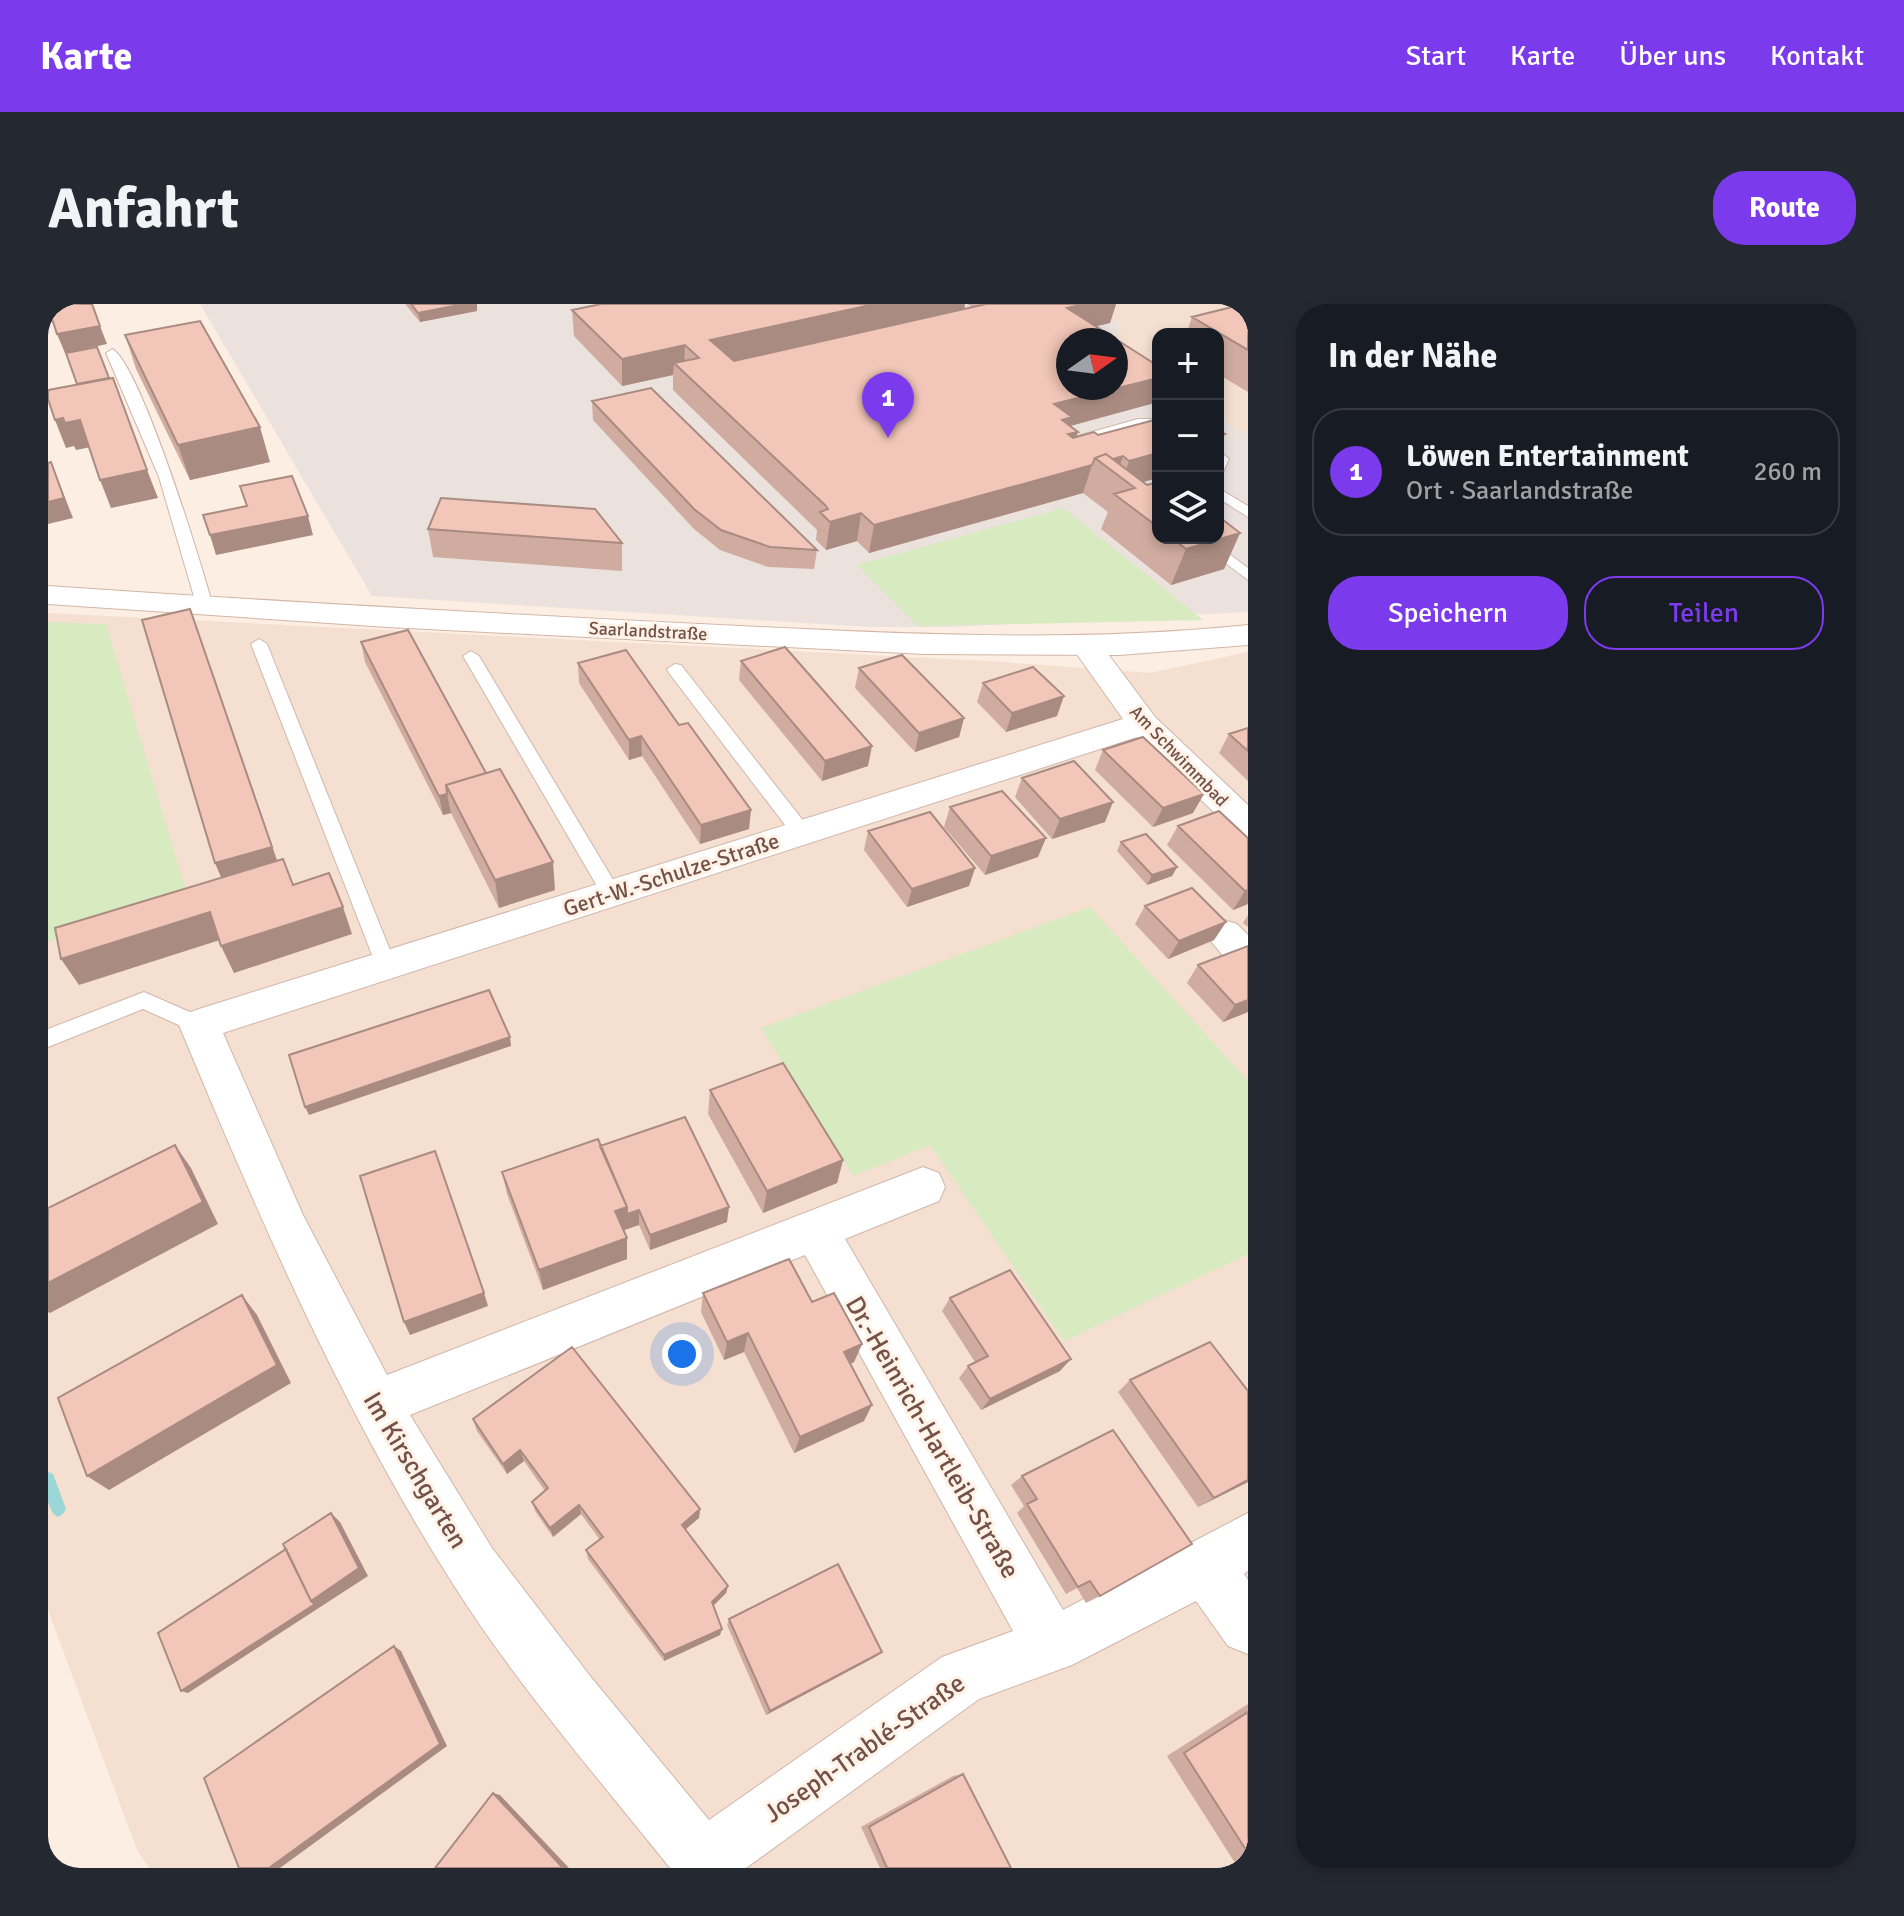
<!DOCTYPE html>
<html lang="de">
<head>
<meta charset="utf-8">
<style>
	body { margin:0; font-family:Signika,sans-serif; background:#242831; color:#f1f3f6 }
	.controls { position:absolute; right:24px; top:24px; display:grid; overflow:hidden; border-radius:16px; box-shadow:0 4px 12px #0003 }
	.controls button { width:72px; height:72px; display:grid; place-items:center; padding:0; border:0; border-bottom:2px solid #363941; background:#171b24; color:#f1f3f6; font:40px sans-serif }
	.compass { position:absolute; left:1008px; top:24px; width:72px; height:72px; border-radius:50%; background:#171b24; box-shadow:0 4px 12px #0003; rotate:76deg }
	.you { position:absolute; left:634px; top:1050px; width:28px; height:28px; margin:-20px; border:6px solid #fff; border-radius:50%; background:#1a73e8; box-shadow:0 0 0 12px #1a73e833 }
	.badge { display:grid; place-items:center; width:52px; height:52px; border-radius:50%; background:#7c3aed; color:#fff; font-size:26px; font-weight:700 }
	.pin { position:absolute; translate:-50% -66px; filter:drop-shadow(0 2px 4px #0008) }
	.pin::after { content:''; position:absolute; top:42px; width:28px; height:24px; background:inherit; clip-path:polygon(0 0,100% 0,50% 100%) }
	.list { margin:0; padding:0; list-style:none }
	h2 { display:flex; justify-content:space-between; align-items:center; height:104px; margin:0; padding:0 32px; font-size:34px }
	h2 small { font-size:26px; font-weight:400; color:#9ea1a6 }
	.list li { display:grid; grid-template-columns:52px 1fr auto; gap:24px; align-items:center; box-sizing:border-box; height:128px; margin:0 16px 16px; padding:0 16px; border:2px solid #363941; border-radius:32px }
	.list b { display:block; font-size:30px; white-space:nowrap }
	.list p { margin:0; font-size:26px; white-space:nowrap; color:#9ea1a6 }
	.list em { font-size:26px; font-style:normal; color:#9ea1a6 }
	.actions { display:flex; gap:16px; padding:24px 32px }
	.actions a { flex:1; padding:18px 0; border:2px solid #7c3aed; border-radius:32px; text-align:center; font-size:28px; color:#7c3aed }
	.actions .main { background:#7c3aed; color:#fff }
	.icon { flex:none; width:44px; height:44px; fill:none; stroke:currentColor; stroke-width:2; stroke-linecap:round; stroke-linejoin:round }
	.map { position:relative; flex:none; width:1200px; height:1564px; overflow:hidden; border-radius:32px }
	header { display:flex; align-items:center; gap:48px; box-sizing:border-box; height:112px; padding:0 40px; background:#7c3aed; color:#fff }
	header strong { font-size:38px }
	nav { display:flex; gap:44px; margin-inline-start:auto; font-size:28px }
	.intro { display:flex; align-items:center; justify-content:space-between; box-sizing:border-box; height:192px; padding:0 48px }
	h1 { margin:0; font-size:56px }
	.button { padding:20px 36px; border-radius:32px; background:#7c3aed; color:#fff; font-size:28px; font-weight:700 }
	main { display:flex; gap:48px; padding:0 48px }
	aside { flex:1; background:#171b24; border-radius:32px; box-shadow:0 4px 12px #0003 }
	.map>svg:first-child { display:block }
	.residential { fill:#f4dfd0 }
	.industrial { fill:#ebe2dd }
	.green { fill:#d7eac0 }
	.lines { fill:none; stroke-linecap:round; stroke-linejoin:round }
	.stream { fill:#9cd7d8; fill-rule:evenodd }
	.service-casing { stroke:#d0b6ab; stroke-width:2 }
	.minor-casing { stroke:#d0b6ab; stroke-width:2 }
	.secondary-casing { stroke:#d3b5a8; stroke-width:2 }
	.service { fill:#fff; fill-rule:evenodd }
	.minor { fill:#fff; fill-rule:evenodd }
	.secondary { fill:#fff; fill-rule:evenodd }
	.wall { fill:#d0ab9f }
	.shaded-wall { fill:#a98b82 }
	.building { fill:#f2c7b9; stroke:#a98b82; stroke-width:2; fill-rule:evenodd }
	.labels { text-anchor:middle; stroke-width:6; stroke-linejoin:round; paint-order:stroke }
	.far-street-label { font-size:18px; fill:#745148; stroke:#fff3e8 }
	.street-label { font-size:22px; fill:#745148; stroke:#fff3e8 }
	.near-street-label { font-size:26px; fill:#745148; stroke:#fff3e8 }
</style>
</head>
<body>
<header>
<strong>Karte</strong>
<nav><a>Start</a><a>Karte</a><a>Über uns</a><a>Kontakt</a></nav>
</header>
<div class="intro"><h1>Anfahrt</h1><a class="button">Route</a></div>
<main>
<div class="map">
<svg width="1200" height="1564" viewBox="0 0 1200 1564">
	<rect width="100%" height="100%" fill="#fceee2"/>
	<path class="residential" d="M 1042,0 L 1200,0 L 1200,132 L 1170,113 L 1170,30 L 1110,30 L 1110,73 L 1068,46 L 1072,19 Z
		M 0,309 L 940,357 L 1102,369 L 1200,348 L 1200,1564 L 101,1564 L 89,1546 L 0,1306 Z"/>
	<path class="industrial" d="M 152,0 L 1042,0 L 1072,19 L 1068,45 L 1068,36 L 1020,36 L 1020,84 L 1068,84 L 1110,73 L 1110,234 L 1170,234 L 1170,113 L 1200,132 L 1200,308 L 900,323 L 821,323 L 324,292 Z"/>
	<path class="green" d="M 1015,204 L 1155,316 L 870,322 L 809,261 Z
		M 0,318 L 58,320 L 141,597 L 0,638 Z
		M 1042,603 L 1200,777 L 1200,950 L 1016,1037 L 882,841 L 805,872 L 713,724 Z"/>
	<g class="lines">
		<path class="stream" d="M 0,1168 L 5,1170 L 18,1205 L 15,1210 L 10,1213 L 5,1210 L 0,1198 Z"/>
		<defs>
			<path id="service" d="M 64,45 C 92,59 155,264 165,303 L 163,306 L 149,303 L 111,173 L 58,49 Z
				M 1090,115 L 1110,115 L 1110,123 L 1090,123 L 1026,139 L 1019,135 Z
				M 1170,146 L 1181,155 L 1175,168 L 1170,169 Z
				M 1170,184 L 1200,202 L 1200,213 L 1170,194 Z
				M 1144,234 L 1160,234 L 1200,264 L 1200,276 Z
				M 211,335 L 219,340 L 348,661 L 345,667 L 338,669 L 328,661 L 203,340 Z
				M 423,347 L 431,352 L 570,584 L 573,589 L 570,594 L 556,594 L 415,352 Z
				M 627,360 L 633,361 L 761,524 L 761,534 L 747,534 L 621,369 L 619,365 Z
				M 96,688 L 158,715 L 162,721 L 158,727 L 144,727 L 95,705 L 0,743 L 0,725 Z"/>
			<path id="minor" d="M 1038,333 L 1049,335 L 1107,413 L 1200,501 L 1200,533 L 1188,530 L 1089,433 L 175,729 L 255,911 L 339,1071 L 875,863 L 891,869 L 897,883 L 891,897 L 797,935 L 1015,1306 L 1200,1209 L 1200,1267 L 1196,1270 L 1200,1276 L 1200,1350 L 1180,1342 L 1148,1297 L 1024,1361 L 931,1395 L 698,1564 L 622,1564 C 550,1474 466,1377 405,1280 C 293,1104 211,913 131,721 L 137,710 L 151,705 L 1075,415 L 1023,342 L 1027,335 ZM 757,951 L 965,1327 L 894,1353 L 661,1516 L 542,1372 L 444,1244 L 362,1111 Z
				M 1176,616 L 1189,620 L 1200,631 L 1200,670 L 1186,665 L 1157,630 L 1163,620 Z"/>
			<path id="secondary" d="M 0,282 C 217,297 434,309 651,320 C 835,329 1017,340 1200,321 L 1200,341 L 1071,351 L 876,350 L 340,323 L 0,300 Z"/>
		</defs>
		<use href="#service" class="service-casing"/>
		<use href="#minor" class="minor-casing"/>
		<use href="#secondary" class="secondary-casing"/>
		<use href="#service" class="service"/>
		<use href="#minor" class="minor"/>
		<use href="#secondary" class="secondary"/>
	</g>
	<path class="wall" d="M 357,0 L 429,0 L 429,7 L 372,18 Z
		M 553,0 L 917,0 L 916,5 L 924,3 L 919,0 L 1068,0 L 1062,19 L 1047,22 L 1110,62 L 1110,98 L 1022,122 L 1028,133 L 1050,131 L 1110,115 L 1095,178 L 1099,181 L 1110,178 L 1110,234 L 1170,234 L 1192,229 L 1176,265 L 1123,281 L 1053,225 L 1060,208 L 1035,189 L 821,249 L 809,237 L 778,246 L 768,236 L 769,226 L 625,86 L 625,71 L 574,82 L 526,32 L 524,6 Z
		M 1200,1 L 1200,88 L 1170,70 L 1170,30 L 1138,30 L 1144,13 Z
		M 77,31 L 222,158 L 142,176 L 88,65 Z
		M 544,97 L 769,246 L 766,265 L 720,263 L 672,246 L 646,225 L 545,116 Z
		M 380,225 L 574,239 L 574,267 L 385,253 Z
		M 313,338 L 438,469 L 507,586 L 451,604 L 403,509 L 395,511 L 317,358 Z
		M 693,357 L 820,462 L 774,477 L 691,376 Z
		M 530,359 L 701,525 L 652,540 L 594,452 L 581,456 L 531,379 Z
		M 811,364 L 916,414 L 911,433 L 867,448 L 807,384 Z
		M 935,379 L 1009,412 L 958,428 L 929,398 Z
		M 1200,424 L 1200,477 L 1171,449 L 1181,430 Z
		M 1055,446 L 1145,509 L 1105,523 L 1047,466 Z
		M 974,474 L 1057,518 L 1004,535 L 967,493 Z
		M 902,503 L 990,553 L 937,571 L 896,523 Z
		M 1130,522 L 1200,534 L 1200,600 L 1185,606 L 1119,541 Z
		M 820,527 L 927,564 L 921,582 L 859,603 L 816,546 Z
		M 1073,538 L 1129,563 L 1124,572 L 1099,581 L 1069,547 Z
		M 1097,602 L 1178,618 L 1166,636 L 1120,655 L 1087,620 Z
		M 1200,611 L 1200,623 L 1195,619 Z
		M 1150,661 L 1200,708 L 1175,718 L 1139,679 Z
		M 662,786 L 795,856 L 789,879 L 715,909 L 660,810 Z
		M 552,842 L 679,918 L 602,946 L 591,921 L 575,926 L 579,934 L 579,955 L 495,986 L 459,890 L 454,868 Z
		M 655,989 L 764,998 L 814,1040 L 806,1058 L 803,1060 L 816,1117 L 746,1149 L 696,1048 L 676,1056 L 653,1008 Z
		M 902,994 L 1012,1067 L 933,1106 L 911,1074 L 920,1062 L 927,1058 L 894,1007 Z
		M 1082,1076 L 1200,1178 L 1150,1203 L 1070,1088 Z
		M 425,1115 L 652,1205 L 651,1214 L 637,1226 L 680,1282 L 678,1289 L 665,1302 L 672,1331 L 616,1357 L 540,1255 L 538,1246 L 552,1236 L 533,1210 L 505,1233 L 487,1207 L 484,1198 L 497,1187 L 476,1157 L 459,1170 L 429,1127 Z
		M 974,1172 L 1052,1292 L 1038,1299 L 1029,1284 L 1018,1290 L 969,1209 L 976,1202 L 963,1181 Z
		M 681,1315 L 834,1348 L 827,1353 L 718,1411 L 679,1321 Z
		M 1200,1400 L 1200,1560 L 1187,1559 L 1119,1452 Z
		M 915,1470 L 963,1564 L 832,1564 L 813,1523 L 905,1472 Z"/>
	<path class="shaded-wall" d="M 416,0 L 429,0 L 429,7 L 372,18 L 370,9 Z
		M 827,0 L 917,0 L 916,6 L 661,63 L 662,36 Z
		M 1037,0 L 1068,0 L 1062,19 L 1012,31 L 1019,4 Z
		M 52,22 L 59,40 L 17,49 L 9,30 Z
		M 637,41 L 636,68 L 626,59 L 625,71 L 574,82 L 574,55 Z
		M 1110,74 L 1110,98 L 1022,122 L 1016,141 L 1006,100 Z
		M 15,114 L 32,116 L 43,143 L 28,146 L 26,142 L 18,144 L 7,116 Z
		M 212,123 L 222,158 L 142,176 L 130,141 Z
		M 1030,128 L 1021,155 L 1020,130 Z
		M 1177,130 L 1170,146 L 1170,132 Z
		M 1110,149 L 1110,174 L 1084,181 L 1075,175 L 1081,157 Z
		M 1075,152 L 1069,170 L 1053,158 Z
		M 3,158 L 25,214 L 0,220 L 0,198 Z
		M 1044,161 L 1035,189 L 821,249 L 826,221 Z
		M 99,166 L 110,194 L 63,204 L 52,176 Z
		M 813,209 L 809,237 L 778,246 L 782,218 Z
		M 260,212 L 265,231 L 168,251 L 162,231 Z
		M 1192,229 L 1176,265 L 1123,281 L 1138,245 Z
		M 149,325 L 231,562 L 175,578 L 167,559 Z
		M 1016,392 L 1009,412 L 958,428 L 964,409 Z
		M 916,414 L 911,433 L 867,448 L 871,429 Z
		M 593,432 L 594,452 L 581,456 L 581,436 Z
		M 824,442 L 820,462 L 774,477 L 777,457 Z
		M 399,490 L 403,509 L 395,511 L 391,492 Z
		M 1156,490 L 1145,509 L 1105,523 L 1115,504 Z
		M 1065,498 L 1057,518 L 1004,535 L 1012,515 Z
		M 703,506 L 701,525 L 652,540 L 653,521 Z
		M 998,534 L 990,553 L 937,571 L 943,552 Z
		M 505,558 L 507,586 L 451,604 L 447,576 Z
		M 1129,563 L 1124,572 L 1099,581 L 1104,571 Z
		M 927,564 L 921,582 L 859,603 L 864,585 Z
		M 1200,586 L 1200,600 L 1185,606 L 1197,587 Z
		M 295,603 L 304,630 L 186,669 L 173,642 Z
		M 162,608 L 175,635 L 31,681 L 13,655 Z
		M 1178,618 L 1166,636 L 1120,655 L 1131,637 Z
		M 1200,696 L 1200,708 L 1175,718 L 1187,701 Z
		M 462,733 L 463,742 L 261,811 L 257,803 Z
		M 127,841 L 143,864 L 170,920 L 2,1009 L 0,1008 L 0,979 Z
		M 795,856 L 789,879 L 715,909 L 719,887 Z
		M 579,903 L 591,906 L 591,921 L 568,929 L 567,907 Z
		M 681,903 L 679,918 L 602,946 L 602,931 Z
		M 579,934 L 579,955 L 495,986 L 491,966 Z
		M 436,989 L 440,1002 L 362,1031 L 356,1018 Z
		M 194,991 L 209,1011 L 243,1079 L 61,1186 L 39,1172 Z
		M 700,1029 L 696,1048 L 676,1056 L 679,1038 Z
		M 814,1040 L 806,1058 L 789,1066 L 796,1048 Z
		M 1023,1055 L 1012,1067 L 933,1106 L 942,1095 Z
		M 824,1101 L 816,1117 L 746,1149 L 752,1133 Z
		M 472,1146 L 476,1157 L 459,1170 L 455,1160 Z
		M 1200,1176 L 1200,1178 L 1150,1203 L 1166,1194 Z
		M 531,1201 L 533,1210 L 505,1233 L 502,1224 Z
		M 652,1205 L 651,1214 L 633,1229 L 634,1221 Z
		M 283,1209 L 292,1218 L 320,1272 L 140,1389 L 133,1387 L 263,1297 Z
		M 680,1282 L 678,1289 L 662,1305 L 664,1298 Z
		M 674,1325 L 672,1331 L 616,1357 L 616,1351 Z
		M 346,1342 L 353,1347 L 399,1442 L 232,1564 L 221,1564 Z
		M 834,1348 L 827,1353 L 718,1411 L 722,1407 Z
		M 445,1489 L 452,1491 L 521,1564 L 515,1564 Z"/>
	<path class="building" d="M 9,0 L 44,0 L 52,22 L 9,30 L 0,2 Z
		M 363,0 L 416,0 L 370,9 Z
		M 553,0 L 827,0 L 662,36 L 686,57 L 938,0 L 1037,0 L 1019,4 L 1110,62 L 1110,74 L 1006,100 L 1024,113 L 1014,116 L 1030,128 L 1020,130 L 1025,134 L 1046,128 L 1050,131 L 1110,115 L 1110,149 L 1081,157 L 1075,152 L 1065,155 L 1058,150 L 1047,154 L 1044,161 L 826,221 L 813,209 L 782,218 L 772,208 L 780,205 L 777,201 L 626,59 L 651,54 L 637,41 L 574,55 L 524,6 ZM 1020,36 L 1068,36 L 1068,84 L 1020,84 Z
		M 1196,0 L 1200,1 L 1200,46 L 1144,13 Z
		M 152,17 L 212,123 L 130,141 L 77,31 Z
		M 49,43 L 61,74 L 29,80 L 18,49 Z
		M 65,74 L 99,166 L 52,176 L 32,116 L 17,119 L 15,114 L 7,116 L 0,95 L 0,86 Z
		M 603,84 L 769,246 L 722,243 L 673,226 L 646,205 L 544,97 Z
		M 1170,126 L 1177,130 L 1170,132 Z
		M 1058,150 L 1099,181 L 1110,178 L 1110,223 L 1066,190 L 1087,184 L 1047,154 Z
		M 3,158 L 16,194 L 0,198 L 0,159 Z
		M 244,172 L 260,212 L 162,231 L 155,211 L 199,202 L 192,182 Z
		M 393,194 L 547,205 L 574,239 L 380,225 Z
		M 1170,212 L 1192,229 L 1138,245 L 1124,234 L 1170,234 Z
		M 142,305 L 224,543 L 167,559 L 94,316 Z
		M 360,326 L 438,469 L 398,481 L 399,490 L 391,492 L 313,338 Z
		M 737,343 L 824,442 L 777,457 L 693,357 Z
		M 578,346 L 631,421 L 640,419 L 703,506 L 653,521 L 593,432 L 581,436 L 530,359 Z
		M 854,351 L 916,414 L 871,429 L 811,364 Z
		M 985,363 L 1016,392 L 964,409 L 935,379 Z
		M 1200,424 L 1200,447 L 1181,430 Z
		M 1095,433 L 1156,490 L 1115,504 L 1055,446 Z
		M 1026,457 L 1065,498 L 1012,515 L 974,474 Z
		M 452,465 L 505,558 L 447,576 L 398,481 Z
		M 954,487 L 998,534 L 943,552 L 902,503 Z
		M 1171,507 L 1200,534 L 1200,586 L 1197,587 L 1130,522 Z
		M 882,508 L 927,564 L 864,585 L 820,527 Z
		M 1098,530 L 1129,563 L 1104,571 L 1073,538 Z
		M 235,555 L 245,581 L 281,569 L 295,603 L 173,642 L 162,608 L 13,655 L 7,624 Z
		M 1144,584 L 1178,618 L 1131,637 L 1097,602 Z
		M 1200,642 L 1200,696 L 1187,701 L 1150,661 Z
		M 441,686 L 462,733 L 257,803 L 241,751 Z
		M 735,759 L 795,856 L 719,887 L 662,786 Z
		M 637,813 L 681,903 L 602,931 L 591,906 L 579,910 L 579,903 L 552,842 Z
		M 550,835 L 579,903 L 567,907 L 579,934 L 491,966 L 454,868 Z
		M 127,841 L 155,898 L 0,979 L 0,904 Z
		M 387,847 L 436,989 L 356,1018 L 312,872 Z
		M 741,955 L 764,998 L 786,989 L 814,1040 L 796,1048 L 824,1101 L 752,1133 L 700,1029 L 679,1038 L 655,989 Z
		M 962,966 L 1023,1055 L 942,1095 L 920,1062 L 940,1052 L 902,994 Z
		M 194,991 L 229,1061 L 39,1172 L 10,1094 Z
		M 1162,1038 L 1200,1087 L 1200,1176 L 1166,1194 L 1082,1076 Z
		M 524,1043 L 652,1205 L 634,1221 L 680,1282 L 664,1298 L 674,1325 L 616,1351 L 538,1246 L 555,1233 L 531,1201 L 502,1224 L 484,1198 L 500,1184 L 472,1146 L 455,1160 L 425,1115 Z
		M 1065,1126 L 1144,1240 L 1052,1292 L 1042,1277 L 1030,1283 L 979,1200 L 989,1195 L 974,1172 Z
		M 283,1209 L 311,1264 L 263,1297 L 235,1240 Z
		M 238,1245 L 263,1297 L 267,1300 L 133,1387 L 110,1329 Z
		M 790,1260 L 834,1348 L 722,1407 L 681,1315 Z
		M 346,1342 L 392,1440 L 221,1564 L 191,1564 L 156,1474 Z
		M 1200,1408 L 1200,1549 L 1136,1449 Z
		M 915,1470 L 963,1564 L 839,1564 L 821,1523 Z
		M 445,1489 L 515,1564 L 387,1564 Z"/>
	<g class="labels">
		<g class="far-street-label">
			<text transform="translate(600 327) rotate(3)" y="6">Saarlandstraße</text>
			<text transform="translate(1131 452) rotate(46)" y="6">Am Schwimmbad</text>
		</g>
		<g class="street-label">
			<text transform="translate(623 570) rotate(-18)" y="8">Gert-W.-Schulze-Straße</text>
		</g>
		<g class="near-street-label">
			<text transform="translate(885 1133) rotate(60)" y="9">Dr.-Heinrich-Hartleib-Straße</text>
			<text transform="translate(368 1166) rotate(59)" y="9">Im Kirschgarten</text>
			<text transform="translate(816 1444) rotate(-35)" y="9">Joseph-Trablé-Straße</text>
		</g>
	</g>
</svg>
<div class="controls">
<button>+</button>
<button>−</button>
<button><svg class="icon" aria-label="layers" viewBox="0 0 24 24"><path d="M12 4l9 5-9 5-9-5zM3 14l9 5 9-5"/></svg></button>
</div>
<svg class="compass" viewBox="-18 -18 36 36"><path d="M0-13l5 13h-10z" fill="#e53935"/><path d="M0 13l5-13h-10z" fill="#9ea1a6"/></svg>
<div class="you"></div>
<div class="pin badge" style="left:840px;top:134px">1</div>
</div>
<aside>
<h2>In der Nähe<small></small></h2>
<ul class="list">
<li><span class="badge">1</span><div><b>Löwen Entertainment</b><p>Ort · Saarlandstraße</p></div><em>260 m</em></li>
</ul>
<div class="actions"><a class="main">Speichern</a><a>Teilen</a></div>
</aside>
</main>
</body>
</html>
